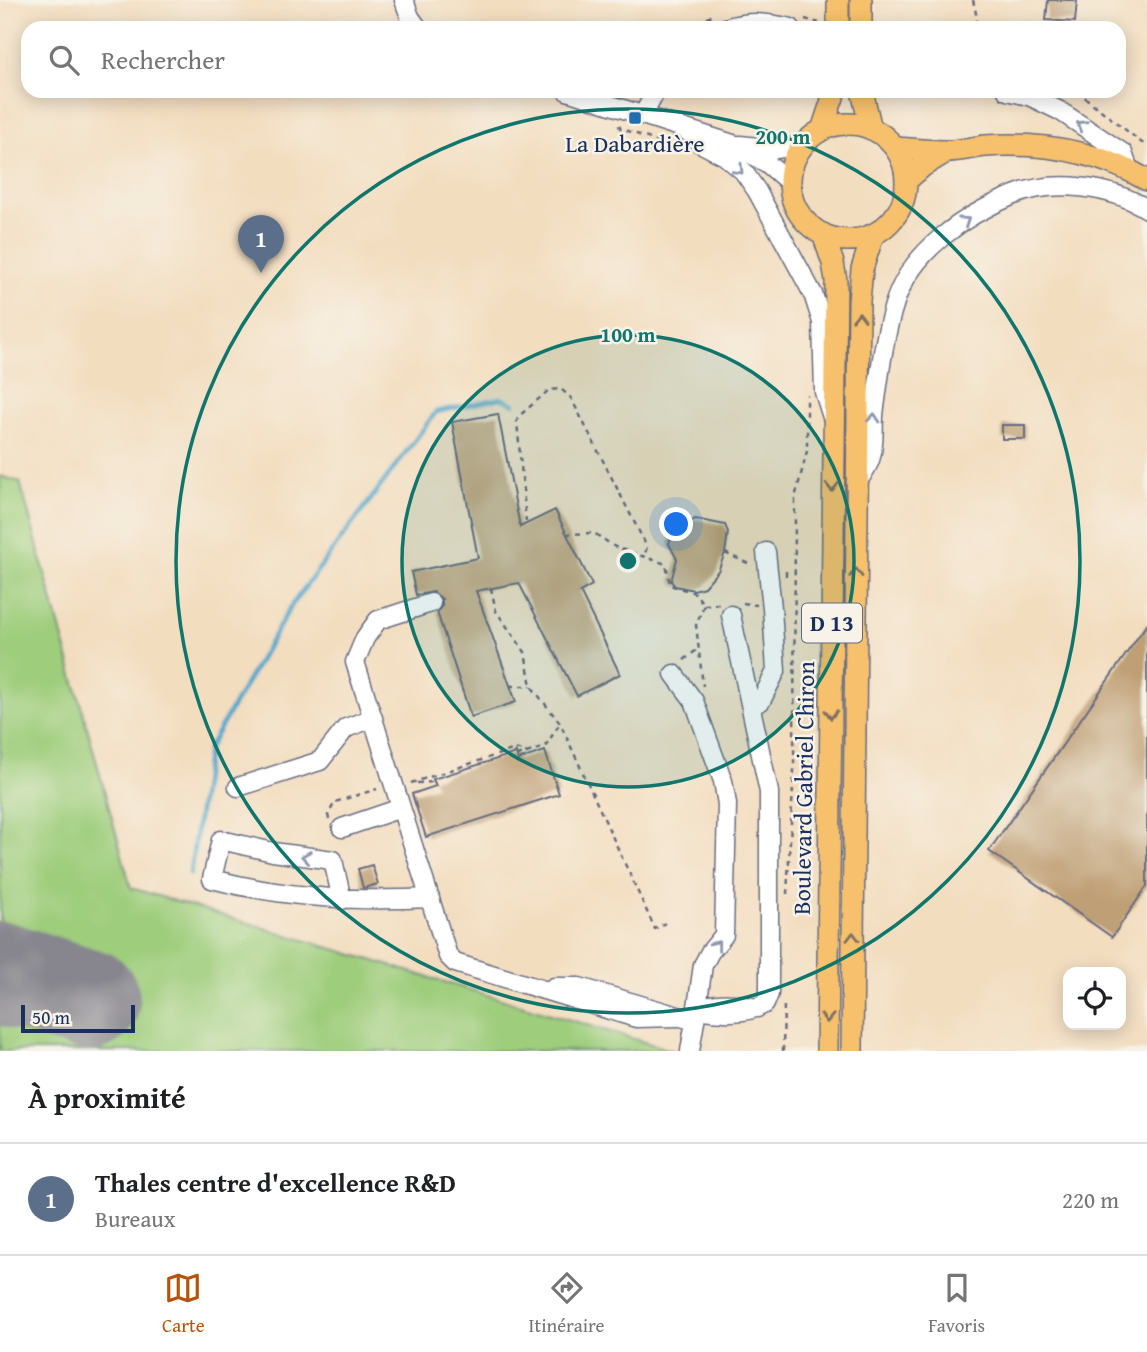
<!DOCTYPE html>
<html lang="fr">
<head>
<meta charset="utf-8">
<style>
	body { margin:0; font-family:"Gentium Book Plus",serif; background:#f2f2f2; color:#202124 }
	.controls { position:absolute; right:21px; bottom:21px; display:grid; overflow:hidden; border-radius:14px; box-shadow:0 4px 18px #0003 }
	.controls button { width:63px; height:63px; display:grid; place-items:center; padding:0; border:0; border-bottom:2px solid #e0e0e0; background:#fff; color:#202124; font:35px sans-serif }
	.scale { position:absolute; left:21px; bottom:18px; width:114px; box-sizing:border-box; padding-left:7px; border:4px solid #1b2f5e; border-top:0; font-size:19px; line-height:24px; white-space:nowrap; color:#1b2f5e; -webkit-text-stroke:5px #f7f3e8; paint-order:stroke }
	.you { position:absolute; left:677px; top:525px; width:24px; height:24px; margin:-18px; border:5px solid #fff; border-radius:50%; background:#1a73e8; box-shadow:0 0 0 10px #1a73e833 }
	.badge { display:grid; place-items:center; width:46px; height:46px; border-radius:50%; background:#b45309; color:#fff; font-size:23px; font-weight:700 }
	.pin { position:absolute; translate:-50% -58px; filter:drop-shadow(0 2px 4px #0008) }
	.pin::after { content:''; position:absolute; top:37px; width:24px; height:21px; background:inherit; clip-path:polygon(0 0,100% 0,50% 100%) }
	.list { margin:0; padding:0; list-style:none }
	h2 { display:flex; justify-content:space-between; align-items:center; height:91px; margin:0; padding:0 28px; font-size:30px }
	h2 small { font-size:23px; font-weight:400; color:#757577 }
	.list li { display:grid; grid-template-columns:46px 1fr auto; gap:21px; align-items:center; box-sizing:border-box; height:112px; padding:0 28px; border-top:2px solid #e0e0e0 }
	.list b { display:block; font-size:26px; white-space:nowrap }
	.list p { margin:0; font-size:23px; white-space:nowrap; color:#757577 }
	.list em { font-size:23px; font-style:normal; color:#757577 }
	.icon { flex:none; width:38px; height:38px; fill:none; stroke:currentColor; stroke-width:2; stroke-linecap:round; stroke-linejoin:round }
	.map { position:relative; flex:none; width:1147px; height:1051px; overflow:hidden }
	.search { position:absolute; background:#fff; box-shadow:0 4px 18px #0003; left:21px; right:21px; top:21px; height:77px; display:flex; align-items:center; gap:18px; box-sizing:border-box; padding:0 24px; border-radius:21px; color:#757577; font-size:26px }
	.sheet { height:203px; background:#fff }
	nav { display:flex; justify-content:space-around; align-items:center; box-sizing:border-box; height:98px; border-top:2px solid #e0e0e0; background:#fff; font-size:19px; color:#757577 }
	nav a { display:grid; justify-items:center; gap:4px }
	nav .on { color:#b45309 }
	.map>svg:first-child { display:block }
	.green { fill:#9ecd7c; stroke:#5c7e6d; stroke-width:2 }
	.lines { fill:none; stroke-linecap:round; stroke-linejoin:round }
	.stream { stroke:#4fa7cc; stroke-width:4.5 }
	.runway { stroke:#87868e; stroke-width:102 }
	.building { fill:#bf9f75 }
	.minor-casing { stroke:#676c80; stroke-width:21 }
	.major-casing { stroke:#676c80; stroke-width:24 }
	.path { stroke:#676c80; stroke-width:2.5; stroke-dasharray:5 5; stroke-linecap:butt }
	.minor { stroke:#fff; stroke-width:18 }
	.major { stroke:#f7c06c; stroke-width:21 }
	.oneway { stroke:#8d97ae }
	.oneway2 { stroke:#7e7064 }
	.ring { fill:none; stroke:#0f766e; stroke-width:3.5 }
	.poi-dot { fill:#1f6fb2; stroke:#f7f3e8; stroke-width:2.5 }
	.labels { text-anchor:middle; stroke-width:5; stroke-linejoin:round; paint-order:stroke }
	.shield { fill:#f7f3e8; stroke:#5d6a87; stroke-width:2 }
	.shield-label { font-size:23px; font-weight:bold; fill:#1b2f5e }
	.poi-label { font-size:24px; fill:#1b2f5e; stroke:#f7f3e8 }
	.street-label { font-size:24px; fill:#1b2f5e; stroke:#f7f3e8 }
	.centre { fill:#0f766e; stroke:#f7f3e8; stroke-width:3.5 }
	.ring-label { font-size:21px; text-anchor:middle; font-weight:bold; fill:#0f766e; stroke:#f7f3e8; stroke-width:5; stroke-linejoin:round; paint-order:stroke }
</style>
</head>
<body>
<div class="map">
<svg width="1147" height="1051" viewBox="0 0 1147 1051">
	<rect width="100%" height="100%" fill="#f7f3e8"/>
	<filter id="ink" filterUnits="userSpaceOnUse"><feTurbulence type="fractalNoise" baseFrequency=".0143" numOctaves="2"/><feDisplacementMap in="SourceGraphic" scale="14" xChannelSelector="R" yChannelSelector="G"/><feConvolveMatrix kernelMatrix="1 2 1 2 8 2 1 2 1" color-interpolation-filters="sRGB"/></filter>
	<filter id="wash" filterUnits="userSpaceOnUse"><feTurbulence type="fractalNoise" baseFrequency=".00686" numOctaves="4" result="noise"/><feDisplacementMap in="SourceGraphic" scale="28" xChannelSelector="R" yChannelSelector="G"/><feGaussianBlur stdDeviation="1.57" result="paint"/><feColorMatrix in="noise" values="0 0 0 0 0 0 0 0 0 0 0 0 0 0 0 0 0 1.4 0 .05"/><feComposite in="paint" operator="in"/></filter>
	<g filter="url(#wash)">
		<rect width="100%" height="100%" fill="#f3ddbf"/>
		<path class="green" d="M 0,476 L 20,482 L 131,888 L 674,1051 L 0,1051 Z"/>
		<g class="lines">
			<path class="stream" d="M 190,874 L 208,749 L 291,606 L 436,412 L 501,398 L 514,404"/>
			<path class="runway" d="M 0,972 L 89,1000"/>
		</g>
		<g id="blocks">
			<path class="building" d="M 1048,0 L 1077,0 L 1075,22 L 1046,20 Z
				M 498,414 L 520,527 L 555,510 L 592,585 L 580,592 L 620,674 L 577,696 L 519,583 L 476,591 L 516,702 L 471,717 L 437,612 L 442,606 L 442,599 L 433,592 L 416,595 L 411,572 L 478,558 L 452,422 Z
				M 1002,425 L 1025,425 L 1025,439 L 1002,439 Z
				M 695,519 L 725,525 L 728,532 L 725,553 L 718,571 L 704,587 L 694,590 L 675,586 L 671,581 L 677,559 L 669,544 L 676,521 L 689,523 Z
				M 1147,624 L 1147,886 L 1112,937 L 989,851 Z
				M 545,751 L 559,794 L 426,837 L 412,794 L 436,786 L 433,779 L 516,753 L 518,760 Z
				M 372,865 L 378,884 L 363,888 L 358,869 Z"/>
		</g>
	</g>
	<g filter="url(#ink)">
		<use href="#blocks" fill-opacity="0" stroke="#676c80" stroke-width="2"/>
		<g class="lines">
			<defs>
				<path id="minor" d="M 404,0 L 410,17 L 418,28
					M 725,28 C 748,21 767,22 791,28
					M 567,91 L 733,144 L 768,164 L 790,183
					M 1007,91 L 1029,96 L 1060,111 L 1123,153 L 1129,170
					M 643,115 L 656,91
					M 685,129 L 700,143 L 725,156 L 743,171 L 757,191 L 813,294 L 822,322 L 824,392 L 832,417
					M 740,145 L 776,149 L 804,145
					M 857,483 C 861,476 867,468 870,460 C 876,444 872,423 875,407 C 880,372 884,336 895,302 C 912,250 965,215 1014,195 C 1054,179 1111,186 1147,209
					M 431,603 L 378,620 L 365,638 L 355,662 L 448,956 L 455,963 L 636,1018 L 678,1017
					M 731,615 L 769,792 L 769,994 L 765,1004 C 744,1015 720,1013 697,1009 C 717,1001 736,1003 757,1008
					M 674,674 L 694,701 L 723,781 L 727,804 L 724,935 L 710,952 L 703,965 L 695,1021
					M 751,706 L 761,701 L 776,671 L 772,608 L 766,552
					M 238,787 L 320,761 L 346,728 L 373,718
					M 342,828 L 401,808
					M 342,900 L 333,860 L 273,852 L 221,840 L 212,879 C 284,898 356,902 430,898
					M 554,987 L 579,987 L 695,1021 L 690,1051"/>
				<path id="major" d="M 861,0 L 861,28
					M 838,28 L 838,0
					M 862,91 L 871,129
					M790 182a58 58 0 1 1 116 0a58 58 0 1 1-116 0Z
					M 822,130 L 835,91
					M 895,148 C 912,149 928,151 944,151 C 958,152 972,147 986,146 C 1042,142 1098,152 1147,180
					M 906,181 L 923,166 L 946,152
					M 823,234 L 833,263 L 836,280 L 827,1051
					M 852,1051 L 859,301 L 862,269 L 873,235"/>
			</defs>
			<use href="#minor" class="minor-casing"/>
			<use href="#major" class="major-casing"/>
			<path class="path" d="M 973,0 L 977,18 L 976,28
				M 805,19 L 819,23
				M 690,28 L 697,22 L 716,14
				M 1077,91 L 1147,147
				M 619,125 L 620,128 L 683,151
				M 526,522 L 517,421 L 518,417 L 549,390 L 561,389 L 571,398 L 647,547 L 644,557
				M 566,534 L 594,533 L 615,547 L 666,564 L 670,585 L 695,593 L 704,605 L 696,625 L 703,686
				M 725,553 L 752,565
				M 786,576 L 786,568
				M 491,588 L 496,611 L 525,652 L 531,686 L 560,723 L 655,929 L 665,923
				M 743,603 L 757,605
				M 704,605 L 719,604
				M 684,660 L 698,649
				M 510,686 L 531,686
				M 517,756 L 545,747 L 560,723
				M 411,783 L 515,749 L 528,753
				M 417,783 L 434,782
				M 329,819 L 328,815 L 335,802 L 377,789
				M 787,894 L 794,770 L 795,498 L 807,451 L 807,395
				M 783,1051 L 784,1003"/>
			<use href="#minor" class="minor"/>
			<use href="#major" class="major"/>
		</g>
		<defs><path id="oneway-chevron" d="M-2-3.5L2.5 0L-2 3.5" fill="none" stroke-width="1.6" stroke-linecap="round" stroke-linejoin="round" transform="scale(1.75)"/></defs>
		<g class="oneway">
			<use href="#oneway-chevron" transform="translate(1081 125) rotate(-147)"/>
			<use href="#oneway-chevron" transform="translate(739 170) rotate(46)"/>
			<use href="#oneway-chevron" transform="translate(965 221) rotate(-34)"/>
			<use href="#oneway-chevron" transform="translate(874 418) rotate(-85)"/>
			<use href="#oneway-chevron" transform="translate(306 857) rotate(-172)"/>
			<use href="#oneway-chevron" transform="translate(716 945) rotate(-52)"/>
		</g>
		<g class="oneway2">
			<use href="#oneway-chevron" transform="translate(859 317) rotate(-89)"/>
			<use href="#oneway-chevron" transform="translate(832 487) rotate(90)"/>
			<use href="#oneway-chevron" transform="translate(856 573) rotate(-89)"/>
			<use href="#oneway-chevron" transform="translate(831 714) rotate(90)"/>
			<use href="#oneway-chevron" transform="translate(853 937) rotate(-90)"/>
			<use href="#oneway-chevron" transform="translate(827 1018) rotate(91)"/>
		</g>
	</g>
	<circle cx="628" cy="561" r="226" fill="#0f766e" fill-opacity=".12"/>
	<g class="ring">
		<circle cx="628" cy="561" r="226"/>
		<circle cx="628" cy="561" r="452"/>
	</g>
	<rect class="poi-dot" x="628" y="111" width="14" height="14" rx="3.5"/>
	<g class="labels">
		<rect class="shield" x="802" y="603.5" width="60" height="39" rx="5"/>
		<g class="shield-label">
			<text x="832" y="631">D 13</text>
		</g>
		<g class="poi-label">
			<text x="635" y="152">La Dabardière</text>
		</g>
		<g class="street-label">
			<text transform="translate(804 788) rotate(-89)" y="8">Boulevard Gabriel Chiron</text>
		</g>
	</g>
	<circle cx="628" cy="561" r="10" class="centre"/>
	<g class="ring-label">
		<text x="783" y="144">200 m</text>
		<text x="628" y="342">100 m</text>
	</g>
</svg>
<div class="controls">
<button><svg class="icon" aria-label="locate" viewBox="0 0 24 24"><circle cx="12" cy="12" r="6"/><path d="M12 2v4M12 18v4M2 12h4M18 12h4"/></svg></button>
</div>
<div class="scale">50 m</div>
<div class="you"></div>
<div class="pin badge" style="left:261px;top:273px;background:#5c6f8a">1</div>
<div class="search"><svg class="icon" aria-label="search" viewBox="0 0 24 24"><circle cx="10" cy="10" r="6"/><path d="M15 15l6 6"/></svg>Rechercher</div>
</div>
<section class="sheet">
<h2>À proximité<small></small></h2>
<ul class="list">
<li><span class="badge" style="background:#5c6f8a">1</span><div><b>Thales centre d'excellence R&amp;D</b><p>Bureaux</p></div><em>220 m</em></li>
</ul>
</section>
<nav>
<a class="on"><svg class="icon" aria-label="map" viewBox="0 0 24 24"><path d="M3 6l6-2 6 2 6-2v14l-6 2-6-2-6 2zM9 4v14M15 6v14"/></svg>Carte</a>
<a><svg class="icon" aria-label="directions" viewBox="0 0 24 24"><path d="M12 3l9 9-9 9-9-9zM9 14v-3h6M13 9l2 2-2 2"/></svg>Itinéraire</a>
<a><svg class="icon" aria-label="saved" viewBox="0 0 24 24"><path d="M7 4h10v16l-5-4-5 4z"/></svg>Favoris</a>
</nav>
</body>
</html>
